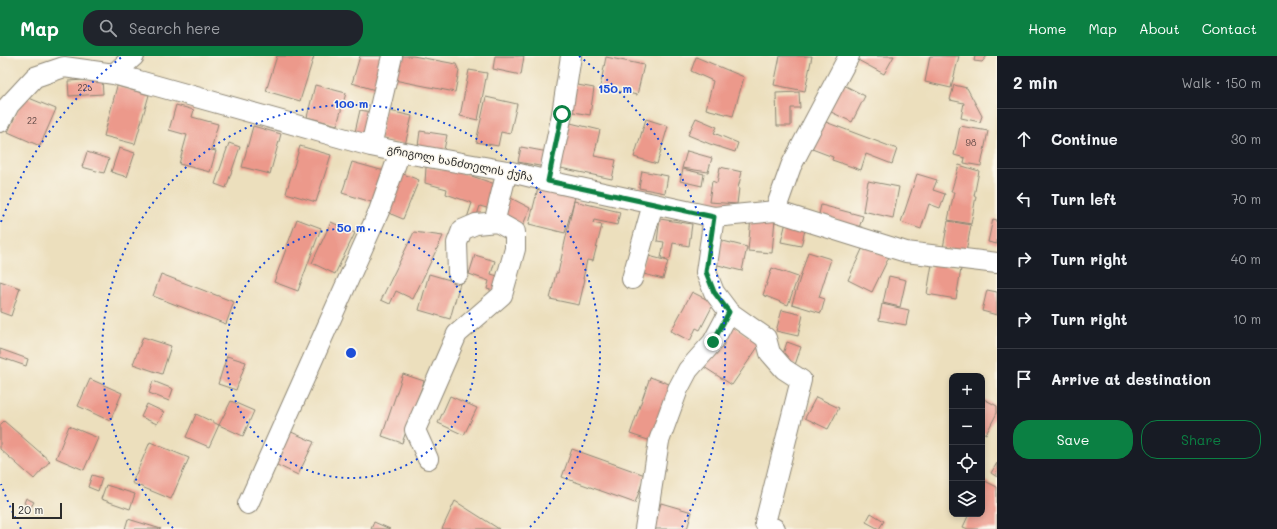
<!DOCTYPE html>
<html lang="en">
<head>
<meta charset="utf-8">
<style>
	body { margin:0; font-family:Mali,"Noto Sans Georgian",sans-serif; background:#20242c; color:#f1f3f6 }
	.controls { position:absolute; right:12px; bottom:12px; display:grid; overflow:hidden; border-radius:8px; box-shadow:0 2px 6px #0003 }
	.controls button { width:36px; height:36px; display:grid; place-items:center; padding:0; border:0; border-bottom:1px solid #363941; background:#171b24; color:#f1f3f6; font:20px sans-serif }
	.scale { position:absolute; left:12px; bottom:10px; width:50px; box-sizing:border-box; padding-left:4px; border:2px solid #2b2b2b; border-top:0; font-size:11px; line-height:14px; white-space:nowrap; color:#2b2b2b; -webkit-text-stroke:3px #fbf7ec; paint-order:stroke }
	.stop { position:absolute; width:12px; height:12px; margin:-9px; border:3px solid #0b8043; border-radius:50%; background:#fff }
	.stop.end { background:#0b8043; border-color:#fff; box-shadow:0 1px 4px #0008 }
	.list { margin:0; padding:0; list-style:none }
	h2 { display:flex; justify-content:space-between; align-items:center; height:52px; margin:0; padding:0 16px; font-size:17px }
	h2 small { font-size:13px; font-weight:400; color:#9ea1a6 }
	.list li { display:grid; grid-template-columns:26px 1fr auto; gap:12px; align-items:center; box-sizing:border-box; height:60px; padding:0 16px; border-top:1px solid #363941 }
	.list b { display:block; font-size:15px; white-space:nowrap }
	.list em { font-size:13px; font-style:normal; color:#9ea1a6 }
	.actions { display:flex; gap:8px; padding:12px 16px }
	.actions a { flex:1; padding:9px 0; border:1px solid #0b8043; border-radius:16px; text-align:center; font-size:14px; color:#0b8043 }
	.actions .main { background:#0b8043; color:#fff }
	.icon { flex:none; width:22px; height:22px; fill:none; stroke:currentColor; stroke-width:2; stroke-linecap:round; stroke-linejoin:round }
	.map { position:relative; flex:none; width:997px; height:473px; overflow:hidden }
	header { display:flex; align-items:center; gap:24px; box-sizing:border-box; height:56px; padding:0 20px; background:#0b8043; color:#fff }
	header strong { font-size:19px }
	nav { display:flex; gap:22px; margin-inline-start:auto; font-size:14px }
	.search { width:280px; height:36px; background:#20242c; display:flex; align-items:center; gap:10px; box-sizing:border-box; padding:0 14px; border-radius:16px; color:#9ea1a6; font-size:15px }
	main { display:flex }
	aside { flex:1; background:#171b24 }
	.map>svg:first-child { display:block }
	.building { fill:#ec998b }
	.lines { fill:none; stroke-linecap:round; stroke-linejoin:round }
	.minor-casing { stroke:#8c8574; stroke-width:22 }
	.minor { stroke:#fff; stroke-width:20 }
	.route { stroke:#0b8043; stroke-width:5 }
	.ring { fill:none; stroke:#1d4ed8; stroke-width:2; stroke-dasharray:2 4 }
	.labels { text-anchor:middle; stroke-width:3; stroke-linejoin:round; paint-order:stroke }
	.number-label { font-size:9px; fill:#5b4643 }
	.street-label { font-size:11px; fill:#2b2b2b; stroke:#fbf7ec }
	.centre { fill:#1d4ed8; stroke:#fbf7ec; stroke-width:2 }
	.ring-label { font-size:12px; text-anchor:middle; font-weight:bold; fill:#1d4ed8; stroke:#fbf7ec; stroke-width:3; stroke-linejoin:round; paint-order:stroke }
</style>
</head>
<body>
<header>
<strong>Map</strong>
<div class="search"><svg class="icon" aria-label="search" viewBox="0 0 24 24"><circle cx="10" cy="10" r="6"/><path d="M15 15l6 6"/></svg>Search here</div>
<nav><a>Home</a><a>Map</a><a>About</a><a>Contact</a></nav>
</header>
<main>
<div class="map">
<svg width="997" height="473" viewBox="0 0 997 473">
	<rect width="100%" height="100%" fill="#fbf7ec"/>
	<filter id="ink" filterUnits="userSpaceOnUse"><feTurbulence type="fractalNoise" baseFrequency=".025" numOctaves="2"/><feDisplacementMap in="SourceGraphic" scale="8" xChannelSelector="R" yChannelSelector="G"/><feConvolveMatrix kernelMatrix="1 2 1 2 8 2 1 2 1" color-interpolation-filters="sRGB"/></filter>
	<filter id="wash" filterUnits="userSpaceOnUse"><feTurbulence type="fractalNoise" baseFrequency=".012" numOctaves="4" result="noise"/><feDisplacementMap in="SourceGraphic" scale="16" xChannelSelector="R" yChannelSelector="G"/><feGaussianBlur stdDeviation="0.9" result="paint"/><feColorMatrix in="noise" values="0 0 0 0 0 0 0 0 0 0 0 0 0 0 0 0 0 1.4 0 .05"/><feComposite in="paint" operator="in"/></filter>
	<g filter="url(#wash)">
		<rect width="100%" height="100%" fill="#ecdfbd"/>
		<g id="blocks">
			<path class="building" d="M 277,0 L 314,0 L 300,45 L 266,35 Z
				M 360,0 L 384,0 L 375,34 L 352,27 Z
				M 399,0 L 413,0 L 456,8 L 459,15 L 455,36 L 394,24 Z
				M 495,0 L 524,0 L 521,19 L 493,13 Z
				M 780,0 L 812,0 L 805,35 L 774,29 Z
				M 858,0 L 894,0 L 884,18 L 856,3 Z
				M 930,0 L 959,0 L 951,32 L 925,26 Z
				M 975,0 L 987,0 L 982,6 L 974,5 Z
				M 606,1 L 644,9 L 637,39 L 600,31 Z
				M 696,1 L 744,21 L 733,60 L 706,53 L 713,25 L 691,15 Z
				M 469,14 L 487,17 L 478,64 L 460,60 Z
				M 102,23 L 103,38 L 69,40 L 68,25 Z
				M 572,28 L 594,32 L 590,59 L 568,55 Z
				M 842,28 L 865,40 L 852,66 L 829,55 Z
				M 315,29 L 346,37 L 337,69 L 307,61 Z
				M 954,29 L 967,32 L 982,60 L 980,66 L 961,62 L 964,47 L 950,44 Z
				M 117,30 L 149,39 L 135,88 L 104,80 Z
				M 799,36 L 800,52 L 791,52 L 791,70 L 777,70 L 776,37 Z
				M 24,40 L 56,53 L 40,90 L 8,76 Z
				M 486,41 L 517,48 L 510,78 L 501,76 L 498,90 L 476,86 Z
				M 176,49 L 194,54 L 192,61 L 218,68 L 211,94 L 216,95 L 210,116 L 179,108 L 187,79 L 169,74 Z
				M 360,54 L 371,56 L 366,78 L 355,76 Z
				M 385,54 L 412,60 L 405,89 L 379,83 Z
				M 696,62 L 717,71 L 714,77 L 738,87 L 735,96 L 710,88 L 688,79 Z
				M 646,63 L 668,70 L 657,108 L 634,101 Z
				M 823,65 L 897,93 L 892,108 L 866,98 L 861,114 L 832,104 L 833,101 L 812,93 Z
				M 566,66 L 600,74 L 594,100 L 616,104 L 612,123 L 556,111 Z
				M 253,70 L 281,78 L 270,118 L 242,111 Z
				M 960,70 L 988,75 L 981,110 L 964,107 L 965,102 L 954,99 Z
				M 420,75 L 447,79 L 444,94 L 418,90 Z
				M 229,87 L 240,91 L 226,132 L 215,128 Z
				M 300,90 L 331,99 L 316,146 L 286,137 Z
				M 521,91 L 548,96 L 545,111 L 518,106 Z
				M 119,92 L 135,97 L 127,121 L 111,116 Z
				M 687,95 L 712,102 L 708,116 L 682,112 Z
				M 87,96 L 109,103 L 104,117 L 82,111 Z
				M 352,106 L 388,116 L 378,148 L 342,137 Z
				M 959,109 L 979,115 L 974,140 L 976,140 L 971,168 L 948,164 L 954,136 L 951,136 Z
				M 426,111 L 444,114 L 445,112 L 454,114 L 498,129 L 490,153 L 480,150 L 475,165 L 467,162 L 472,147 L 446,138 L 447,133 L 425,127 Z
				M 720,111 L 742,116 L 738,132 L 739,132 L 737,148 L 709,146 L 712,125 L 717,127 Z
				M 683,113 L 704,118 L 702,130 L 680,125 Z
				M 642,115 L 668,120 L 665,137 L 639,132 Z
				M 398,116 L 419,124 L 403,163 L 384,155 Z
				M 917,118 L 937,124 L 933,134 L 945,138 L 940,152 L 929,148 L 921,173 L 901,166 Z
				M 868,125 L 899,131 L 893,162 L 863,155 Z
				M 538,132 L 575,141 L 565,177 L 529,168 Z
				M 507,140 L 530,152 L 523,169 L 503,160 Z
				M 574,145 L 620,156 L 617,169 L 594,164 L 593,167 L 602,169 L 593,205 L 587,204 L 583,223 L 585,223 L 579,249 L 550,243 L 556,217 L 558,217 Z
				M 821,149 L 863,160 L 859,172 L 819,158 Z
				M 751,161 L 775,163 L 772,197 L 748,195 Z
				M 297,163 L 321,172 L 298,235 L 274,226 Z
				M 660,163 L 692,168 L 689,190 L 673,187 L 670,203 L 661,202 L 664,186 L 657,185 Z
				M 993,163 L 997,164 L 997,188 L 988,186 Z
				M 948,165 L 971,169 L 966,196 L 943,192 Z
				M 331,166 L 355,177 L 335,218 L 312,207 Z
				M 786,166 L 806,170 L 801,190 L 781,186 Z
				M 414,176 L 443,180 L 413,243 L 396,235 L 390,248 L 381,244 Z
				M 719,184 L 747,191 L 742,215 L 714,208 Z
				M 864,189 L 889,201 L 872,236 L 848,224 Z
				M 808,196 L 831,203 L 819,241 L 825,243 L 821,257 L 792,248 Z
				M 475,199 L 495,205 L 491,218 L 501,221 L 497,236 L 487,233 L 489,225 L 469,218 Z
				M 645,199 L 668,205 L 663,223 L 640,217 Z
				M 932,208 L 961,213 L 956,243 L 927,238 Z
				M 772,212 L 798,221 L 788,249 L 763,239 Z
				M 161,218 L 234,246 L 226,268 L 153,240 Z
				M 429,218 L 460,227 L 450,263 L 419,254 Z
				M 889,220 L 906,224 L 900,251 L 883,247 Z
				M 0,225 L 20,232 L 11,260 L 0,256 Z
				M 987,234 L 997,236 L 997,259 L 982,255 Z
				M 692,236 L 714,247 L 700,274 L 696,272 L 690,285 L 671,275 Z
				M 882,248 L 909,254 L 906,269 L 879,264 Z
				M 782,254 L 803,259 L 798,280 L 776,275 Z
				M 732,269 L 760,288 L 732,329 L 704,311 Z
				M 143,281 L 171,290 L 162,318 L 133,308 Z
				M 787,286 L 801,291 L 795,309 L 781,304 Z
				M 0,293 L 28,303 L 26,310 L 0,301 Z
				M 227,300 L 246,306 L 236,334 L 218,328 Z
				M 403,318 L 424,325 L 402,387 L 382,380 Z
				M 650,321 L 672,329 L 651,385 L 630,378 Z
				M 90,323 L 122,337 L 110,365 L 78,350 Z
				M 153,325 L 173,333 L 169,345 L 149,337 Z
				M 450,340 L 477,352 L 464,379 L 438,367 Z
				M 816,341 L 839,352 L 828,373 L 805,362 Z
				M 982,342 L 997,350 L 997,357 L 986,378 L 982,376 Z
				M 231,345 L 254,355 L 243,380 L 219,369 Z
				M 147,348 L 164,356 L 157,368 L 141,361 Z
				M 196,358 L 219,369 L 209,391 L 186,381 Z
				M 4,365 L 50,405 L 34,423 L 0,393 L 0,369 Z
				M 69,370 L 98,382 L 84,414 L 56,402 Z
				M 289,375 L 314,386 L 298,419 L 273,407 Z
				M 150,386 L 189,402 L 171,443 L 132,427 Z
				M 572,393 L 645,419 L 635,447 L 562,421 Z
				M 997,407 L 997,421 L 991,417 Z
				M 92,419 L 102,422 L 98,435 L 88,431 Z
				M 985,425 L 997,431 L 997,473 L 968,473 L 963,471 L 969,458 L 982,458 L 982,431 Z
				M 106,429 L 135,438 L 130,453 L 101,443 Z
				M 26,442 L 34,446 L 31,451 L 24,447 Z
				M 455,445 L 499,473 L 442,473 Z
				M 661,447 L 692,456 L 687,473 L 654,473 Z
				M 871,457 L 884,465 L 879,473 L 866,466 Z
				M 128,463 L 161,473 L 125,473 Z
				M 374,466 L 390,473 L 371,473 Z"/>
		</g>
	</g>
	<g filter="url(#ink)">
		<use href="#blocks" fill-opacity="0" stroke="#8c8574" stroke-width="1"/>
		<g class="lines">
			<defs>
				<path id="minor" d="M 114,18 L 371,90 L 400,96 L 507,115 L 548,125 L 714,161 L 775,155 L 906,196 L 997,207
					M 0,66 L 9,49 L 35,21 L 64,11 L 114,18 L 134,0
					M 371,90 L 392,0
					M 548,125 L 562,58 L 571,0
					M 775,155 L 791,110 L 849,0
					M 714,161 L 706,216 L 714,236 L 729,256 L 766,282 L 770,297 L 784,313 L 801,324 L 765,467 L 775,473
					M 458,217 L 457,187 L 462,174 L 476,168 L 497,166
					M 632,223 L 653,148
					M 428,403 L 415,374 L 457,278 L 502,239 L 515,193 L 515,176 L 497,166 L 496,159 L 507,115
					M 248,448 L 379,155 L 400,96
					M 645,473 L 659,385 L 678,333 L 688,314 L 713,286 L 729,256"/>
			</defs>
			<use href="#minor" class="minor-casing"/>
			<use href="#minor" class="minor"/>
		</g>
	</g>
	<g class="lines" filter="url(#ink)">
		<path class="route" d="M 562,58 L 548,125 L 714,161 L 706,216 L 714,236 L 729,256 L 713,286"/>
	</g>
	<g class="ring">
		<circle cx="351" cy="297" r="125"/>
		<path d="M173 472A249 249 0 1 1 529 472"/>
		<path d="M21 473A374 374 0 0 1 1 428M1 166A374 374 0 0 1 123 0M579 0A374 374 0 0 1 681 473"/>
	</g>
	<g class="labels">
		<g class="number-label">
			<text x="85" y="35">22ა</text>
			<text x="32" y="68">22</text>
			<text x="971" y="90">98</text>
		</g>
		<g class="street-label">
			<text transform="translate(460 107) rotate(11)" y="4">გრიგოლ ხანძთელის ქუჩა</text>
		</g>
	</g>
	<circle cx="351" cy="297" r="6" class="centre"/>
	<g class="ring-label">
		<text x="615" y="37">150 m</text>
		<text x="351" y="52">100 m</text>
		<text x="351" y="176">50 m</text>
	</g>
</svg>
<div class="controls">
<button>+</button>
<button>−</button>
<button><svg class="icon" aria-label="locate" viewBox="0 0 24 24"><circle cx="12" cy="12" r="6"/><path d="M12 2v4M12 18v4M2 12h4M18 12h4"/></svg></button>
<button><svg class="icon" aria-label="layers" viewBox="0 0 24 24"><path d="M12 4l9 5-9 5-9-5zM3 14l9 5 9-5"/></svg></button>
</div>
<div class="scale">20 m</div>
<div class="stop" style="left:562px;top:58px"></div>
<div class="stop end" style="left:713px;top:286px"></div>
</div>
<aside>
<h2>2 min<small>Walk · 150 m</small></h2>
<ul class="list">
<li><svg class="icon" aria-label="ahead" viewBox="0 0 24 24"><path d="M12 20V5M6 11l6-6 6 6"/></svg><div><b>Continue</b></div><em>30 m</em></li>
<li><svg class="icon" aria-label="left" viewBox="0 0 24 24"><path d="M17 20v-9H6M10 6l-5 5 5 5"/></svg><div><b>Turn left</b></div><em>70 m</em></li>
<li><svg class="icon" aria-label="right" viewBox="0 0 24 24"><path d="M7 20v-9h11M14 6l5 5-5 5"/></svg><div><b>Turn right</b></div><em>40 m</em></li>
<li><svg class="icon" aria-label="right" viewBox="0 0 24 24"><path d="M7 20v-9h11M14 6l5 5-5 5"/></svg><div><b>Turn right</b></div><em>10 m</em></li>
<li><svg class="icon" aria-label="arrive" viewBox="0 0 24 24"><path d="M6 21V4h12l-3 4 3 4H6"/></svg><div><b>Arrive at destination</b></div></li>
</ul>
<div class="actions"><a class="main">Save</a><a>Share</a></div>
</aside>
</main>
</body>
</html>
